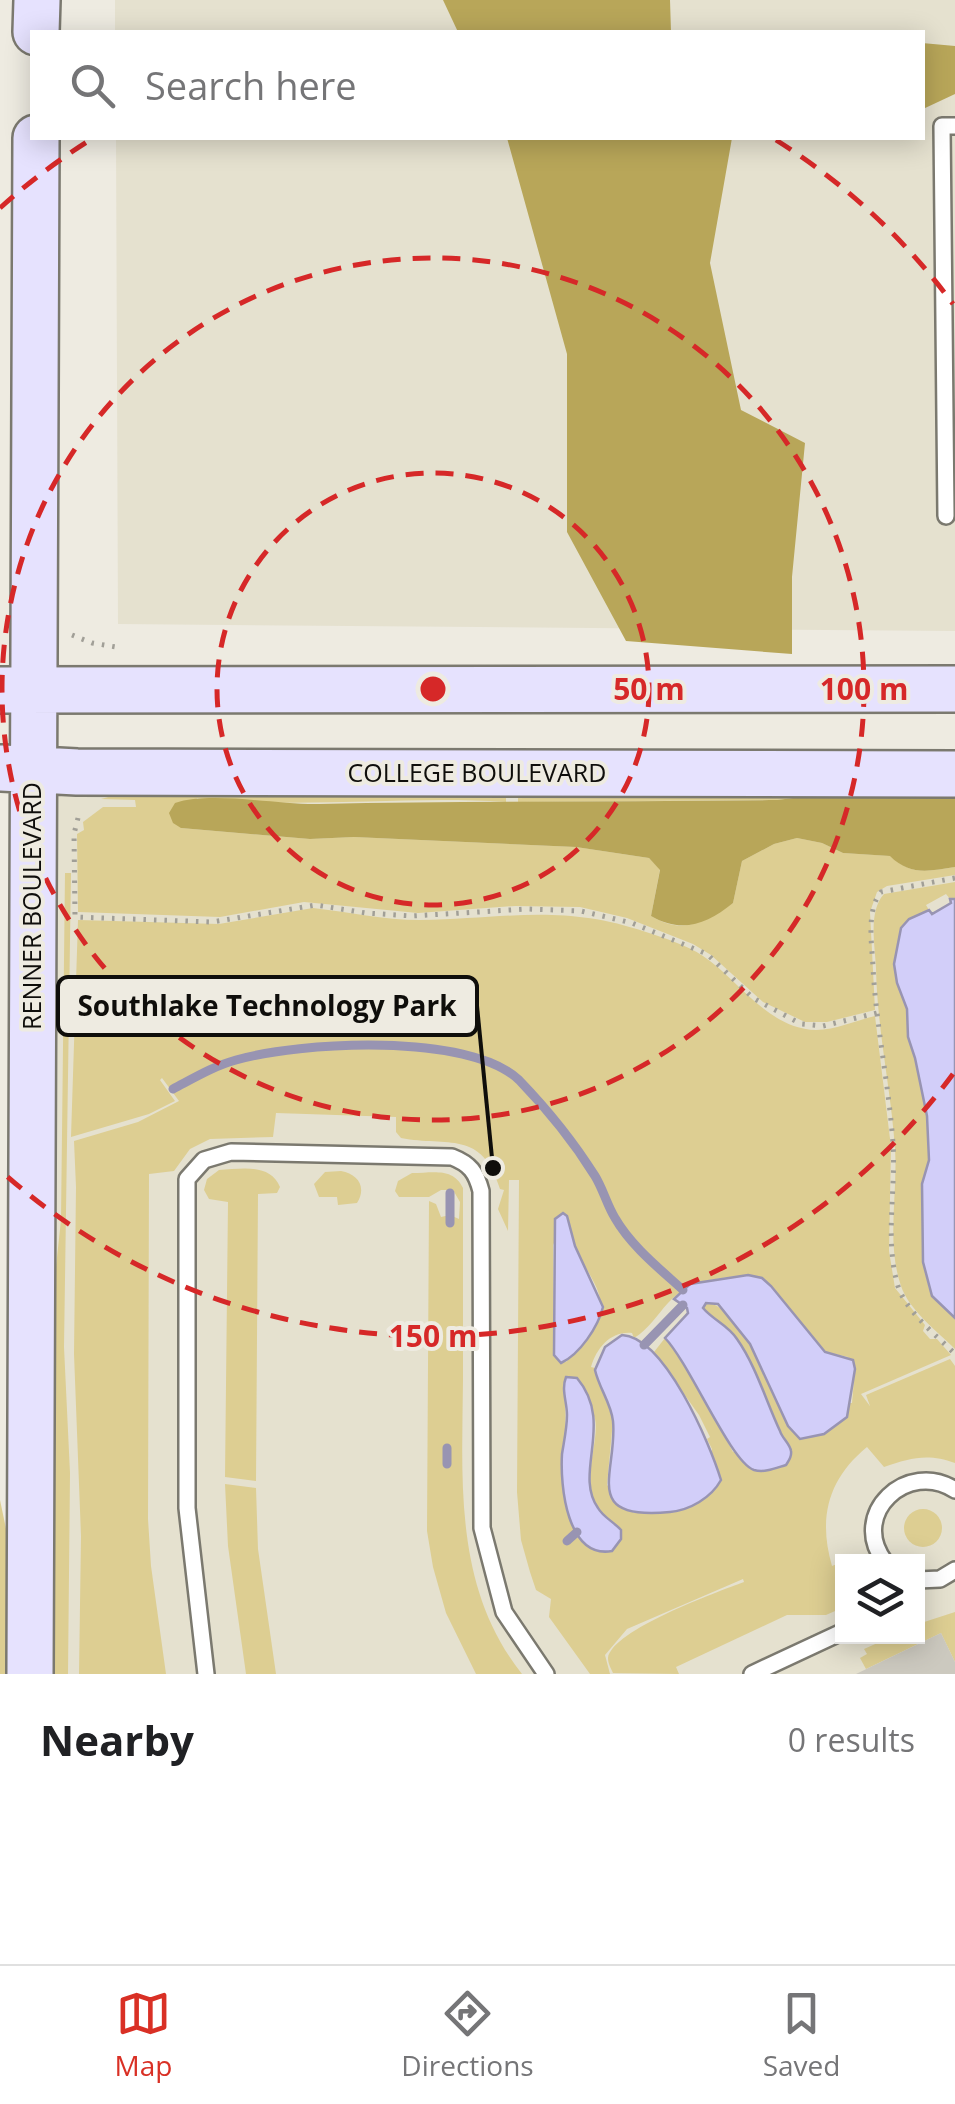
<!DOCTYPE html>
<html lang="en">
<head>
<meta charset="utf-8">
<style>
	body { margin:0; font-family:"Open Sans",sans-serif; background:#f6f6f6; color:#202124 }
	.controls { position:absolute; right:30px; bottom:30px; display:grid; overflow:hidden; border-radius:0px; box-shadow:0 5px 25px #0003 }
	.controls button { width:90px; height:90px; display:grid; place-items:center; padding:0; border:0; border-bottom:2px solid #e0e0e0; background:#fff; color:#202124; font:50px sans-serif }
	.list { margin:0; padding:0; list-style:none }
	h2 { display:flex; justify-content:space-between; align-items:center; height:130px; margin:0; padding:0 40px; font-size:42px }
	h2 small { font-size:32px; font-weight:400; color:#757577 }
	.icon { flex:none; width:55px; height:55px; fill:none; stroke:currentColor; stroke-width:2; stroke-linecap:round; stroke-linejoin:round }
	.map { position:relative; flex:none; width:955px; height:1674px; overflow:hidden }
	.search { position:absolute; background:#fff; box-shadow:0 5px 25px #0003; left:30px; right:30px; top:30px; height:110px; display:flex; align-items:center; gap:25px; box-sizing:border-box; padding:0 35px; border-radius:0px; color:#757577; font-size:38px }
	.sheet { height:290px; background:#fff }
	nav { display:flex; justify-content:space-around; align-items:center; box-sizing:border-box; height:140px; border-top:2px solid #e0e0e0; background:#fff; font-size:28px; color:#757577 }
	nav a { display:grid; justify-items:center; gap:5px }
	nav .on { color:#d93025 }
	.map>svg:first-child { display:block }
	.built { fill:#e5e1cf; fill-rule:evenodd }
	.green { fill:#ddce92; fill-rule:evenodd }
	.forest { fill:#b8a659 }
	.water { fill:#d2cef9; stroke:#9894b2; stroke-width:2.5 }
	.lines { fill:none; stroke-linecap:round; stroke-linejoin:round }
	.stream { stroke:#9894b2; stroke-width:9 }
	.building { fill:#ccc9bf }
	.service-casing { stroke:#7b796f; stroke-width:20 }
	.secondary-casing { stroke:#7b796f; stroke-width:50 }
	.path { stroke:#a19f97; stroke-width:5; stroke-dasharray:2.5 8; stroke-linecap:butt }
	.service { stroke:#fff; stroke-width:15 }
	.secondary { stroke:#e6e2fe; stroke-width:45 }
	.ring { fill:none; stroke:#d62828; stroke-width:5; stroke-dasharray:18 12 }
	.labels { text-anchor:middle; stroke-width:8; stroke-linejoin:round; paint-order:stroke }
	.street-label { font-size:25px; fill:#0f0e0b; stroke:#eeebe1 }
	.centre { fill:#d62828; stroke:#eeebe1; stroke-width:5 }
	.ring-label { font-size:30px; text-anchor:middle; font-weight:bold; fill:#d62828; stroke:#eeebe1; stroke-width:8; stroke-linejoin:round; paint-order:stroke }
	.leader { fill:none; stroke:#0f0e0b; stroke-width:4 }
	.callout-dot { fill:#0f0e0b; stroke:#eeebe1; stroke-width:4 }
	.callout { fill:#eeebe1; stroke:#0f0e0b; stroke-width:4 }
	.callout-label { font-size:28px; text-anchor:middle; font-weight:bold; fill:#0f0e0b }
</style>
</head>
<body>
<div class="map">
<svg width="955" height="1674" viewBox="0 0 955 1674">
	<rect width="100%" height="100%" fill="#eeebe1"/>
	<path class="built" d="M 115,0 L 955,0 L 955,631 L 118,624 L 116,138 L 922,138 L 922,32 L 115,32 Z
		M 31,769 L 955,774 L 955,1674 L 30,1674 ZM 842,1562 L 918,1562 L 918,1636 L 842,1636 Z"/>
	<path class="green" d="M 123,793 L 506,796 L 506,802 C 403,795 300,810 197,798 L 181,828 L 310,839 L 354,837 L 576,847 L 649,858 L 660,869 L 651,916 C 685,936 703,921 733,903 L 742,861 L 774,844 L 797,838 L 822,843 L 843,853 L 891,856 C 910,876 929,871 955,867 L 955,875 L 887,886 L 877,892 L 870,912 L 875,1010 L 827,1022 L 805,1022 L 763,1002 L 711,955 L 693,944 L 627,918 L 580,907 L 515,906 L 418,913 L 304,902 L 220,917 L 78,912 L 77,834 L 84,830 L 83,822 L 103,807 L 136,807 L 135,800 L 101,799 Z
		M 526,794 L 809,796 L 777,800 L 518,802 L 518,796 Z
		M 65,873 L 71,873 L 64,1347 L 70,1473 L 68,1674 L 49,1674 L 46,1360 L 61,1220 Z
		M 955,882 L 955,899 L 950,899 L 946,894 L 926,905 L 929,910 L 913,919 L 897,983 L 907,1009 L 908,1037 L 915,1058 L 927,1116 L 930,1160 L 922,1184 L 923,1262 L 929,1289 L 955,1318 L 955,1349 C 937,1331 909,1310 901,1286 C 886,1242 898,1194 895,1149 C 891,1089 877,1029 876,968 C 875,946 868,911 884,894 Z
		M 313,908 C 349,912 383,920 420,920 C 505,919 561,903 646,932 C 664,938 687,945 703,956 C 738,979 768,1029 816,1030 C 835,1030 857,1020 875,1016 L 891,1147 L 889,1251 L 895,1288 L 925,1325 L 923,1331 L 930,1339 L 937,1339 L 951,1355 L 861,1394 L 870,1406 L 866,1395 L 950,1359 L 955,1366 L 955,1463 C 928,1453 910,1458 884,1467 L 867,1447 C 828,1479 818,1518 832,1566 L 842,1562 L 842,1608 L 826,1615 L 787,1615 L 676,1667 L 679,1674 L 613,1673 C 611,1668 608,1664 608,1658 C 612,1630 717,1592 744,1582 L 743,1579 L 627,1629 L 605,1655 L 610,1674 L 590,1674 L 549,1617 L 551,1599 L 536,1590 L 530,1572 L 521,1540 L 517,1492 L 519,1180 L 509,1180 L 508,1231 L 498,1209 L 504,1190 L 500,1189 C 482,1129 448,1147 401,1138 L 396,1132 L 396,1117 L 276,1113 L 273,1137 L 210,1139 L 190,1149 L 174,1171 L 149,1174 L 148,1519 L 151,1566 L 166,1674 L 79,1674 L 81,1536 L 74,1354 L 76,1187 L 74,1141 L 138,1122 L 179,1101 L 162,1078 L 160,1080 L 175,1101 L 149,1114 L 71,1137 L 78,920 L 219,924 ZM 567,1216 C 578,1290 637,1289 566,1362 L 554,1354 L 553,1245 ZM 748,1275 L 771,1286 L 826,1352 L 848,1357 L 855,1369 L 852,1403 L 778,1404 C 770,1378 736,1303 706,1303 L 703,1308 C 713,1320 728,1326 738,1340 C 760,1373 766,1417 791,1448 L 733,1452 L 691,1373 L 665,1338 L 654,1352 L 699,1415 L 710,1437 L 707,1439 L 712,1449 L 704,1499 L 677,1512 L 634,1513 L 607,1485 L 613,1420 L 595,1368 L 591,1367 C 597,1347 611,1331 632,1333 L 634,1338 C 648,1330 657,1315 668,1303 C 691,1279 714,1279 748,1275 ZM 563,1388 C 572,1395 587,1404 593,1414 C 604,1432 578,1481 598,1508 C 604,1516 614,1522 621,1530 L 563,1483 C 562,1450 569,1420 563,1388 Z
		M 219,1170 C 242,1169 270,1163 280,1187 L 277,1193 L 258,1194 L 256,1481 L 225,1477 L 228,1202 L 209,1199 L 204,1190 L 207,1179 Z
		M 341,1171 C 358,1174 367,1187 357,1203 L 338,1205 L 337,1197 L 319,1197 L 314,1184 L 325,1172 Z
		M 412,1173 C 433,1173 453,1167 463,1188 C 463,1252 463,1316 463,1380 C 462,1483 454,1588 522,1674 L 476,1674 L 446,1613 L 433,1567 L 427,1531 L 429,1201 L 436,1204 L 441,1217 L 450,1215 L 459,1219 L 460,1202 L 453,1190 L 441,1190 L 429,1197 L 399,1197 L 395,1191 L 398,1181 Z
		M 225,1484 L 256,1488 L 258,1549 L 276,1674 L 246,1674 L 228,1546 Z
		M 0,1500 L 9,1543 L 12,1674 L 0,1674 Z
		M904 1528a19 19 0 1 1 38 0a19 19 0 1 1-38 0Z
		M 955,1612 L 955,1662 L 941,1633 L 866,1669 L 860,1658 L 867,1654 L 864,1649 L 891,1637 L 918,1636 L 918,1624 Z"/>
	<path class="forest" d="M 443,0 L 670,0 L 671,32 L 458,32 Z
		M 922,43 L 955,46 L 955,94 L 923,109 Z
		M 507,138 L 732,138 L 710,263 L 741,410 L 805,443 L 792,577 L 792,654 L 626,641 L 567,532 L 567,354 Z
		M 809,796 L 955,796 L 955,867 C 929,871 910,876 890,856 L 843,853 L 822,843 L 797,838 L 774,844 L 742,861 L 733,903 C 707,924 682,934 651,916 L 660,870 L 649,858 L 576,847 L 354,837 L 310,839 L 181,828 L 173,823 L 169,813 L 175,803 C 211,791 279,805 319,804 C 472,801 624,802 777,800 Z"/>
	<path class="water" d="M 950,899 L 955,899 L 955,1318 L 932,1296 L 923,1262 L 922,1184 L 929,1160 L 927,1116 L 915,1058 L 908,1037 L 907,1009 L 897,983 L 894,964 L 901,928 L 909,919 L 929,910 L 932,914 L 951,903 Z
		M 563,1213 L 567,1216 L 575,1246 L 603,1307 C 598,1327 580,1354 561,1363 L 554,1355 L 555,1219 Z
		M 748,1275 L 762,1278 L 771,1286 L 825,1352 L 853,1360 L 855,1369 L 847,1417 L 824,1434 L 800,1439 L 788,1426 L 750,1344 L 718,1304 L 706,1303 L 703,1308 C 713,1320 728,1325 737,1339 C 756,1366 766,1401 780,1431 C 782,1438 790,1444 791,1451 C 792,1457 789,1460 786,1465 C 776,1468 765,1473 754,1470 C 731,1463 690,1364 665,1338 L 688,1313 L 687,1308 L 674,1299 L 690,1284 Z
		M 622,1335 C 665,1337 710,1444 721,1480 C 711,1498 690,1510 670,1512 C 579,1521 618,1472 613,1421 C 611,1403 599,1388 595,1370 L 605,1347 Z
		M 566,1377 L 577,1378 C 615,1423 573,1473 598,1508 C 603,1517 614,1522 621,1530 L 621,1539 L 612,1551 C 567,1559 560,1486 562,1454 C 564,1441 567,1428 567,1415 C 567,1402 561,1390 566,1377 Z"/>
	<g class="lines">
		<path class="stream" d="M 173,1089 C 194,1078 214,1066 236,1060 C 299,1042 469,1032 519,1080 C 546,1108 575,1144 595,1176 C 603,1189 607,1205 615,1218 C 631,1246 660,1269 683,1290
			M 450,1193 L 450,1223
			M 644,1345 L 683,1305
			M 447,1448 L 447,1464
			M 567,1541 L 577,1532"/>
	</g>
	<path class="building" d="M 941,1633 L 955,1662 L 955,1674 L 856,1674 Z"/>
	<g class="lines">
		<defs>
			<path id="service" d="M 946,516 L 942,126 L 955,126
				M 885,1562 C 848,1514 908,1459 955,1490
				M 918,1580 L 940,1579 L 955,1570
				M 206,1674 L 187,1508 L 187,1179 L 204,1160 L 231,1152 L 452,1157 C 470,1164 476,1172 481,1191 L 482,1528 L 504,1612 L 546,1674
				M 752,1674 L 842,1632"/>
			<path id="secondary" d="M 36,32 L 37,0
				M 0,690 L 955,689
				M 2,768 L 77,772 L 955,774
				M 30,1674 L 36,138"/>
		</defs>
		<use href="#service" class="service-casing"/>
		<use href="#secondary" class="secondary-casing"/>
		<path class="path" d="M 72,635 L 92,643 L 116,647
			M 78,818 L 74,834 L 75,917 L 212,922 L 316,905 L 366,913 L 412,916 L 527,909 L 581,911 L 632,923 L 707,954 L 753,998 L 801,1024 L 823,1026 L 877,1013
			M 955,878 L 881,892 C 866,910 872,945 873,967 C 876,1026 889,1085 893,1144 C 896,1190 885,1237 897,1283 C 904,1310 935,1334 955,1354"/>
		<use href="#service" class="service"/>
		<use href="#secondary" class="secondary"/>
	</g>
	<g class="ring">
		<circle cx="433" cy="689" r="216"/>
		<circle cx="433" cy="689" r="431"/>
		<path d="M953 1074A647 647 0 0 1 0 1170M0 208A647 647 0 0 1 90 140M776 140A647 647 0 0 1 953 304"/>
	</g>
	<g class="labels">
		<g class="street-label">
			<text x="477" y="782">COLLEGE BOULEVARD</text>
			<text transform="translate(32 906) rotate(-90)" y="9">RENNER BOULEVARD</text>
		</g>
	</g>
	<circle cx="433" cy="689" r="15" class="centre"/>
	<g class="ring-label">
		<text x="649" y="700">50 m</text>
		<text x="864" y="700">100 m</text>
		<text x="433" y="1347">150 m</text>
	</g>
	<path class="leader" d="M493 1168L477 1006"/>
	<circle class="callout-dot" cx="493" cy="1168" r="10"/>
	<rect class="callout" x="58" y="977" width="419" height="58" rx="10"/>
	<g class="callout-label">
		<text x="267" y="1016">Southlake Technology Park</text>
	</g>
</svg>
<div class="controls">
<button><svg class="icon" aria-label="layers" viewBox="0 0 24 24"><path d="M12 4l9 5-9 5-9-5zM3 14l9 5 9-5"/></svg></button>
</div>
<div class="search"><svg class="icon" aria-label="search" viewBox="0 0 24 24"><circle cx="10" cy="10" r="6"/><path d="M15 15l6 6"/></svg>Search here</div>
</div>
<section class="sheet">
<h2>Nearby<small>0 results</small></h2>
<ul class="list">
</ul>
</section>
<nav>
<a class="on"><svg class="icon" aria-label="map" viewBox="0 0 24 24"><path d="M3 6l6-2 6 2 6-2v14l-6 2-6-2-6 2zM9 4v14M15 6v14"/></svg>Map</a>
<a><svg class="icon" aria-label="directions" viewBox="0 0 24 24"><path d="M12 3l9 9-9 9-9-9zM9 14v-3h6M13 9l2 2-2 2"/></svg>Directions</a>
<a><svg class="icon" aria-label="saved" viewBox="0 0 24 24"><path d="M7 4h10v16l-5-4-5 4z"/></svg>Saved</a>
</nav>
</body>
</html>
